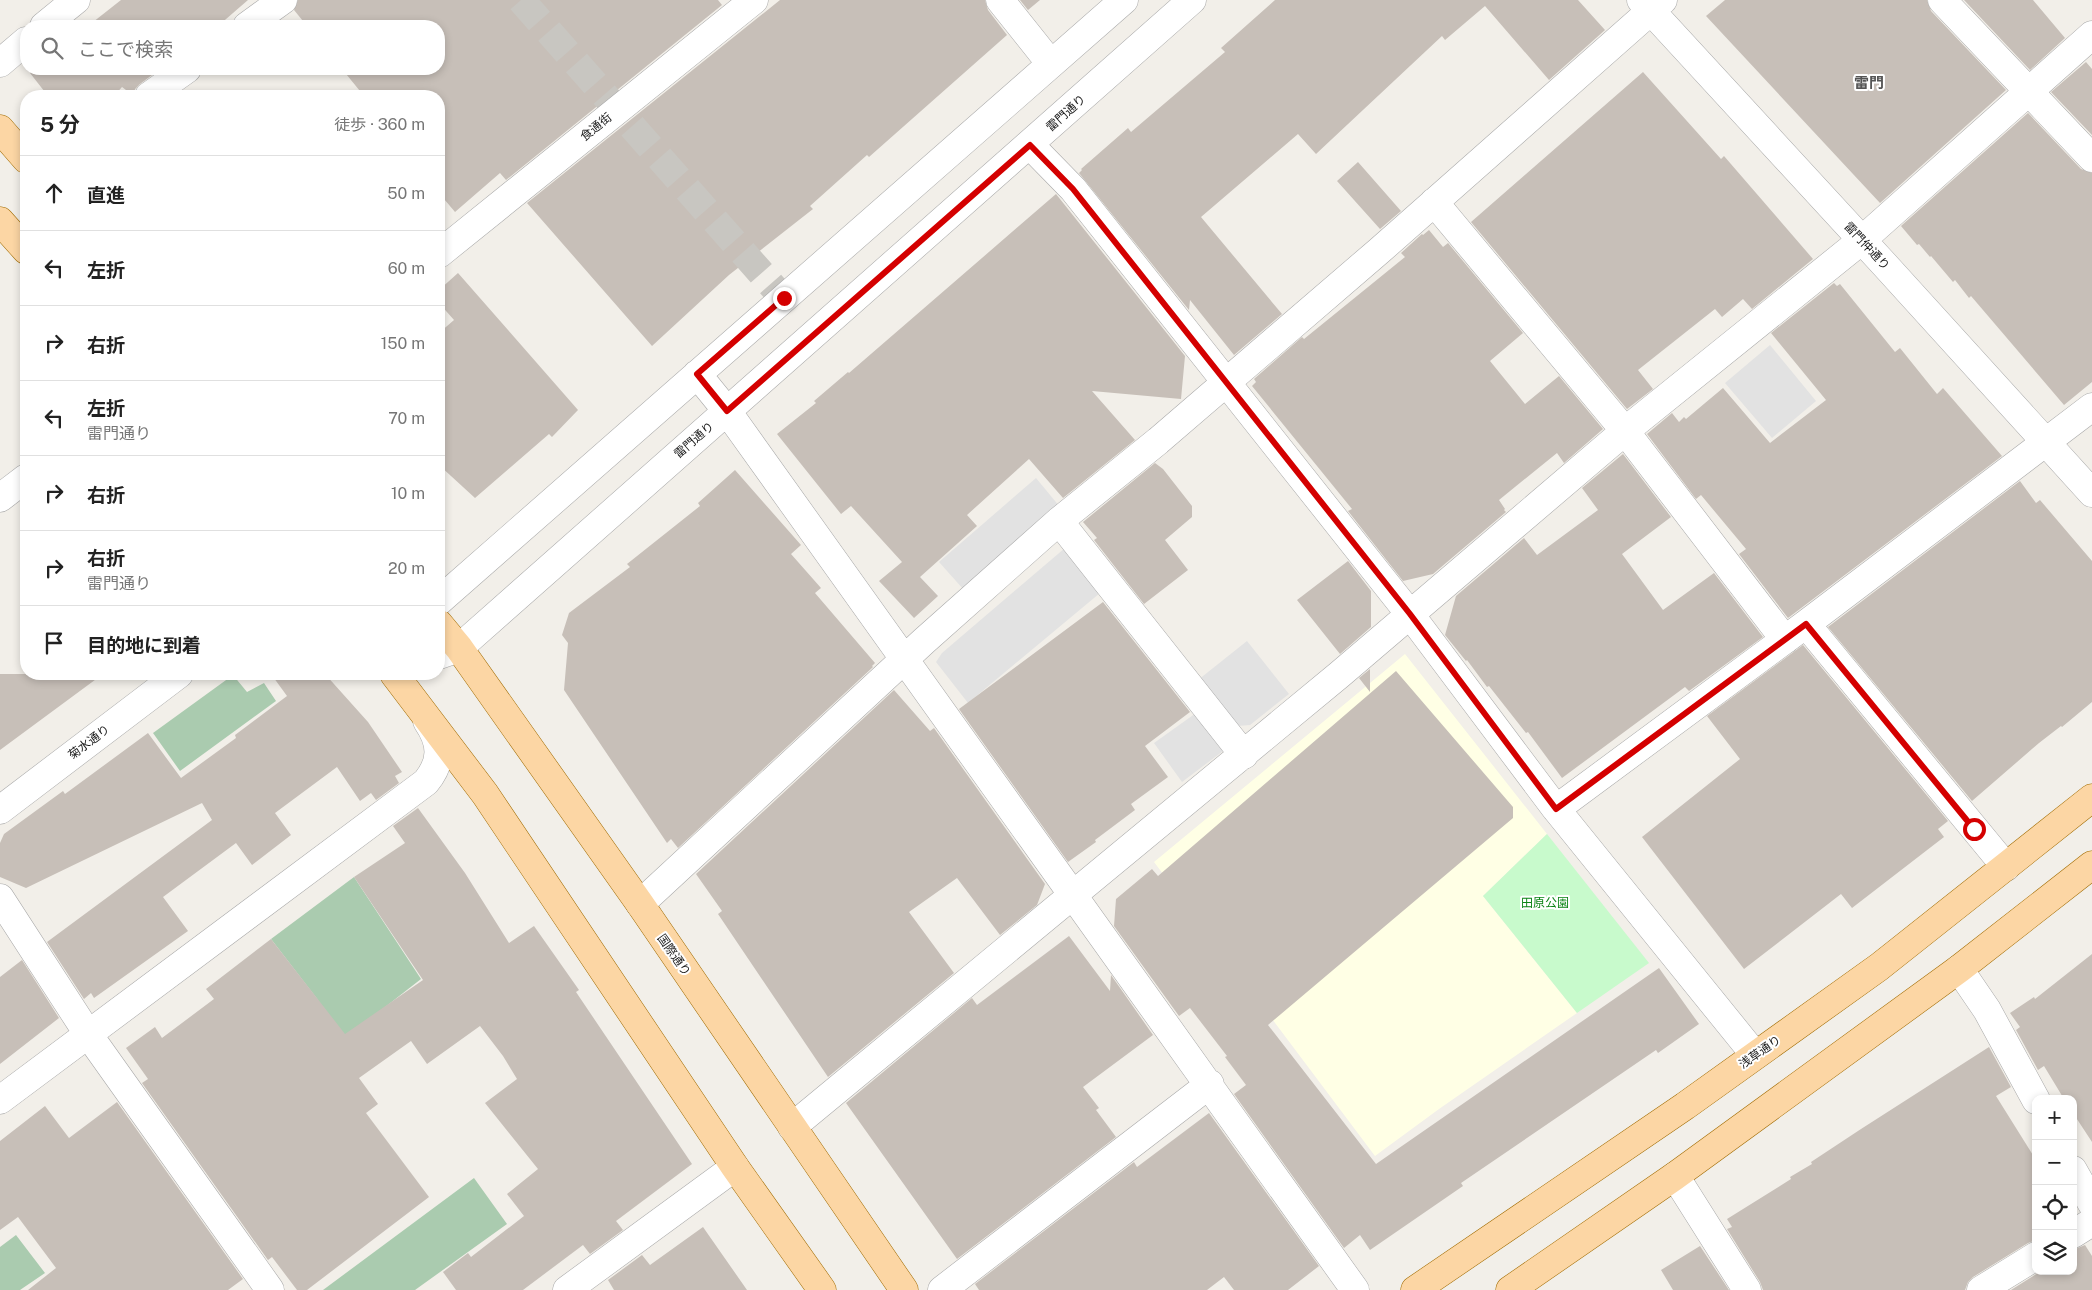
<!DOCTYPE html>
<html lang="ja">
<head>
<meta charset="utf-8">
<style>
	body { margin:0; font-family:"Public Sans","Noto Sans JP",sans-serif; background:#f6f6f6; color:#222 }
	.controls { position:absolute; right:15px; bottom:15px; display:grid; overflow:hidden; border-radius:10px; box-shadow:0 2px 8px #0003 }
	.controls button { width:45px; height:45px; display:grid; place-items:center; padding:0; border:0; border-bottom:1px solid #e0e0e0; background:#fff; color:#222; font:25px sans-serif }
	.stop { position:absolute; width:15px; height:15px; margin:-11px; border:4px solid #d40000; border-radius:50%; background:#fff }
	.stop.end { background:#d40000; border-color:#fff; box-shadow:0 1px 5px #0008 }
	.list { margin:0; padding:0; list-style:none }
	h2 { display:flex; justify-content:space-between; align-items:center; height:65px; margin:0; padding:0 20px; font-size:21px }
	h2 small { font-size:16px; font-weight:400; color:#767676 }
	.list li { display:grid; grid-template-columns:32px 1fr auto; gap:15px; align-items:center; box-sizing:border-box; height:75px; padding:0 20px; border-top:1px solid #e0e0e0 }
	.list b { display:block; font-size:19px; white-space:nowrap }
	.list p { margin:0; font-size:16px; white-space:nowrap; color:#767676 }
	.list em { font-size:16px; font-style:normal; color:#767676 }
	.icon { flex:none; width:28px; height:28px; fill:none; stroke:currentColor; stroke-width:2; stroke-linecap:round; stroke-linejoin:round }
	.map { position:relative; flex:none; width:2092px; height:1290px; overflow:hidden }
	.search { position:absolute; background:#fff; box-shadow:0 2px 8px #0003; left:20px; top:20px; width:425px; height:55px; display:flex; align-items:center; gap:12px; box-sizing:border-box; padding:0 18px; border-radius:20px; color:#767676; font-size:19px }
	.panel { position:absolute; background:#fff; box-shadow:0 2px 8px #0003; left:20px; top:90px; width:425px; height:590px; border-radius:20px }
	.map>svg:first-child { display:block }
	.education { fill:#ffffe5 }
	.cemetery { fill:#aacbaf }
	.park { fill:#c8facc }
	.parking { fill:#e2e2e2 }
	.building { fill:#c7bfb8 }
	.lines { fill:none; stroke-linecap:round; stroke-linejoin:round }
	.minor-tunnel { stroke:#c8c6c1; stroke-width:28; stroke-dasharray:28 14; stroke-linecap:butt }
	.minor-casing { stroke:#a9a9a9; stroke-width:29 }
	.major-casing { stroke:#a06b00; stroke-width:29 }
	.minor { stroke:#fff; stroke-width:28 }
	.major { stroke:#fcd6a4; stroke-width:28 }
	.route { stroke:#d40000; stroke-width:6 }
	.labels { text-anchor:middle; stroke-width:4; stroke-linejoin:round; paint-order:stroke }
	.street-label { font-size:12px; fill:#222; stroke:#fff }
	.park-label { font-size:12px; fill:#0c8416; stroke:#fff }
	.quarter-label { font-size:15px; font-weight:bold; fill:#555; stroke:#fff }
</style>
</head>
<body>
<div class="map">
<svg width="2092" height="1290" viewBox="0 0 2092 1290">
	<rect width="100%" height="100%" fill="#f2efe9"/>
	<path class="education" d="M 1405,654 L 1547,834 L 1483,896 L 1577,1013 L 1439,1109 L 1375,1156 L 1154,862 Z"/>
	<path class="cemetery" d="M 233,675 L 247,692 L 264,683 L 276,701 L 180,771 L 153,733 Z
		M 354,877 L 421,979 L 302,1072 L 318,1000 L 271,939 Z
		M 474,1178 L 507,1224 L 415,1290 L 323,1290 Z
		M 16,1235 L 45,1273 L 20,1290 L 0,1290 L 0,1247 Z"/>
	<path class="park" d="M 1547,834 L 1649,963 L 1577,1013 L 1483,896 Z"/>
	<path class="parking" d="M 1770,345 L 1816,401 L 1772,438 L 1725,383 Z
		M 1036,478 L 1060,507 L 964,590 L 939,562 Z
		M 1065,548 L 1100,593 L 968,703 L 936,662 L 942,653 Z
		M 1247,641 L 1289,694 L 1250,725 L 1237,726 L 1198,680 Z
		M 1196,713 L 1223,751 L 1182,782 L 1154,743 Z"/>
	<path class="building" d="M 121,0 L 248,0 L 218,26 L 88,26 Z
		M 298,0 L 718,0 L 722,5 L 506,180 L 500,173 L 455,212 L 439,193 L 439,96 L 364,96 L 342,69 L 439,69 L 439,26 L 307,26 L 294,10 Z
		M 780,0 L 985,0 L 988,10 L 1007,35 L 869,157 L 867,155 L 810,206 L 813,209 L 729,275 L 652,346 L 527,203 Z
		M 1020,0 L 1040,0 L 1028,10 Z
		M 1275,0 L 1578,0 L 1605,30 L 1549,80 L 1485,6 L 1445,40 L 1442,36 L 1316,154 L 1298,134 L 1201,217 L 1282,314 L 1234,355 L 1190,300 L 1189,310 L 1079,173 L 1082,170 L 1081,169 L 1128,128 L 1131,132 L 1225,52 L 1221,48 Z
		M 1725,0 L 1927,0 L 1931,11 L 2006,90 L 1880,203 L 1706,16 Z
		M 1964,0 L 2033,0 L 2065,38 L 2030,70 Z
		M 2086,62 L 2092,69 L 2092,135 L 2051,92 Z
		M 35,69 L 160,69 L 140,84 L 135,89 L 134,96 L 122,87 L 114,96 L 48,96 L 30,73 Z
		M 1643,72 L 1721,159 L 1724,156 L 1813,259 L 1752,309 L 1743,299 L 1722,317 L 1715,309 L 1638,370 L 1653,389 L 1627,409 L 1471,222 Z
		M 2028,113 L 2081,169 L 2092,173 L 2092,382 L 2064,405 L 1971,296 L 1969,298 L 1955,280 L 1953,282 L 1931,256 L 1930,257 L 1919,244 L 1917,245 L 1901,226 Z
		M 1358,162 L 1401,211 L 1380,229 L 1337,181 Z
		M 1056,194 L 1185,356 L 1181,399 L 1092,391 L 1135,440 L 1063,498 L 1029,459 L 967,515 L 977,526 L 920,577 L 938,596 L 914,618 L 879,581 L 902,562 L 851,506 L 841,514 L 777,434 L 816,403 L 814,401 L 848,372 L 849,373 Z
		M 1429,230 L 1443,247 L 1448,243 L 1523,333 L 1490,361 L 1525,404 L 1559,376 L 1603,429 L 1564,463 L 1557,453 L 1499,500 L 1505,509 L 1504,510 L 1506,512 L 1433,574 L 1403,581 L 1348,511 L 1352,509 L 1252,386 L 1256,382 L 1254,379 L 1302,337 L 1304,339 L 1405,257 L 1401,253 L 1422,234 L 1423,235 Z
		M 458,273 L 578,410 L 552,437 L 549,434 L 475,498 L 439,465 L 439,333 L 454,320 L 439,303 L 439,290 Z
		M 1834,283 L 1837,286 L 1840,284 L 1895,352 L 1900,348 L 1937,394 L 1943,388 L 2002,456 L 1788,618 L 1739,554 L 1746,549 L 1701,495 L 1696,499 L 1647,434 L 1672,413 L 1679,422 L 1684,417 L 1686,419 L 1723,388 L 1770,443 L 1826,400 L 1771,333 Z
		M 1623,454 L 1671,517 L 1622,554 L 1663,610 L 1714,573 L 1763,637 L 1689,691 L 1685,687 L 1562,778 L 1528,732 L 1526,733 L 1489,686 L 1487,687 L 1467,660 L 1466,661 L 1445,635 L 1456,596 L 1524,538 L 1537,555 L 1598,510 L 1582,488 Z
		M 1155,463 L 1163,469 L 1192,506 L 1192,517 L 1165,540 L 1188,570 L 1144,604 L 1094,540 L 1097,538 L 1083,522 Z
		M 735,470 L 801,545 L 791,554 L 821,588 L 815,593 L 875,663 L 872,666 L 873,667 L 678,848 L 671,839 L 667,843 L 564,690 L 568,643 L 562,635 L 569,613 L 630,567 L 627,564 L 700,506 L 698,503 Z
		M 2020,481 L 2036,503 L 2040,500 L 2092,561 L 2092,702 L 2062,727 L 2061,726 L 2039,743 L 1972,801 L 1828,627 Z
		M 1348,561 L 1371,591 L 1371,627 L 1340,654 L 1297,600 Z
		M 1103,602 L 1190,712 L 1145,746 L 1168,777 L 1131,804 L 1135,810 L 1095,840 L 1096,842 L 1068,862 L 959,709 Z
		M 1803,645 L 1948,821 L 1938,829 L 1944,837 L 1852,908 L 1841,894 L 1744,969 L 1642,837 L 1740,759 L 1707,716 Z
		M 1370,669 L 1370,692 L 1359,678 Z
		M 1396,671 L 1513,807 L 1513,818 L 1268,1025 L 1376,1164 L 1659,968 L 1699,1024 L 1658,1053 L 1656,1050 L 1461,1183 L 1463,1186 L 1370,1250 L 1360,1235 L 1344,1248 L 1234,1094 L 1246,1085 L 1225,1057 L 1227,1056 L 1190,1008 L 1179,1016 L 1114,926 L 1116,899 L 1152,869 L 1158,876 Z
		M 0,674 L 103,674 L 0,750 Z
		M 271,674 L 325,674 L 368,722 L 402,772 L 395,776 L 399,783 L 376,800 L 371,793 L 360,801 L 337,767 L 275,813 L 291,835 L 252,865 L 236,843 L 163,897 L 188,931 L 94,998 L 91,993 L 84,999 L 47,942 L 212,820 L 202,803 L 26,888 L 0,877 L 0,843 L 4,834 L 63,791 L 65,794 L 148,733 L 181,778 L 236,738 L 235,735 L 287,696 Z
		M 894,690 L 930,731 L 934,728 L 1045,884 L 1037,905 L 1000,935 L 957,878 L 909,912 L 954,973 L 828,1077 L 718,914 L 722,911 L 696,874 Z
		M 418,808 L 465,873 L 509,943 L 534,926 L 579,990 L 576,992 L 692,1164 L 616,1221 L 623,1230 L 590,1254 L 583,1245 L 523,1290 L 456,1290 L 443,1272 L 468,1253 L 471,1257 L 524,1216 L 507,1194 L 538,1169 L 485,1103 L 517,1079 L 503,1056 L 480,1026 L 427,1064 L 411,1041 L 359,1078 L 378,1104 L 366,1113 L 429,1197 L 307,1290 L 297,1290 L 272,1257 L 268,1260 L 142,1083 L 148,1079 L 126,1048 L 155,1027 L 162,1038 L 214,999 L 206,989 L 271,939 L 345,1034 L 423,980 L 354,877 L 405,843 L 393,826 Z
		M 1069,936 L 1110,991 L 1111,975 L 1153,1035 L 1083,1087 L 1099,1108 L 1096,1110 L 1116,1137 L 957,1259 L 846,1103 L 972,998 L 977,1005 Z
		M 2092,954 L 2092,1142 L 2073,1113 L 2073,1099 L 2064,1099 L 2044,1066 L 2038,1070 L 2016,1030 L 2020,1027 L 2010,1013 L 2034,997 L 2035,999 Z
		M 22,960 L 59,1018 L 0,1064 L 0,977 Z
		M 1989,1047 L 2011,1087 L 1996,1096 L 2036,1160 L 2036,1240 L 2028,1243 L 1973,1277 L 1968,1282 L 1965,1290 L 1763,1290 L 1760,1282 L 1727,1229 L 1732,1227 L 1727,1219 L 1791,1179 L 1790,1177 L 1812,1164 L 1811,1162 L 1861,1129 Z
		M 117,1102 L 243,1279 L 228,1290 L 28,1290 L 56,1268 L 18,1217 L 0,1230 L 0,1141 L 45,1106 L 69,1138 Z
		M 1209,1113 L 1319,1266 L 1288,1290 L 1234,1290 L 1224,1277 L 1207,1290 L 979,1290 L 975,1284 L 1134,1162 L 1137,1167 Z
		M 703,1227 L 747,1290 L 614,1290 L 608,1280 L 642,1255 L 650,1265 Z
		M 2085,1245 L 2092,1256 L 2092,1290 L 2011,1290 L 2041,1271 L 2073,1271 L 2073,1250 Z
		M 1700,1246 L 1729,1290 L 1673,1290 L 1661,1270 Z"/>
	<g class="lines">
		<path class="minor-tunnel" d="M 521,0 L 783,298"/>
		<defs>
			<path id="minor" d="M 1000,0 L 1051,64
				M 1641,0 L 1884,264 L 2092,493
				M 1942,0 L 2092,158
				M 44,26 L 76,0
				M 247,26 L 283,0
				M 0,63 L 26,41
				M 149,96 L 187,69
				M 1030,145 L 1073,189 L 1409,613 L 1556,809 L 1755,1055
				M 1434,202 L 1625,431 L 1785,640
				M 439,254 L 754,0
				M 697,374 L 727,411 L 1355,1290
				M 0,498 L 26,478
				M 1059,521 L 1244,755
				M 439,601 L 1124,0
				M 1806,624 L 2006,867
				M 439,655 L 459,648 L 1192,0
				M 1556,809 L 1806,624 L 2092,407
				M 0,810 L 179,674
				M 0,898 L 88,1034 L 270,1290
				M 640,904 L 924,641 L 1059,521 L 1158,441 L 1379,251 L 1663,0
				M 1959,969 L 1987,1010 L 2036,1100
				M 0,1100 L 426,782 C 443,761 442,743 427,721
				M 792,1127 L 1339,675 L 1625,431 L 1862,240 L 2092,35
				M 2073,1170 L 2092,1204
				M 1675,1176 L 1747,1290
				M 2073,1234 L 2092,1222
				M 567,1290 L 735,1167
				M 942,1290 L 1210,1084
				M 1981,1290 L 2036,1256"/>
			<path id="major" d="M 0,129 L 26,159
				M 0,221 L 26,250
				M 439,624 L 459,648 L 640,904 L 904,1290
				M 394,674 L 485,794 L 735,1167 L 822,1290
				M 1415,1290 L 1685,1106 L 1879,967 L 2092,798
				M 1510,1290 L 1675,1176 L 1959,969 L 2092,865"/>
		</defs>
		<use href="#minor" class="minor-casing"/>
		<use href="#major" class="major-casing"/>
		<use href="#minor" class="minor"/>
		<use href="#major" class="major"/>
	</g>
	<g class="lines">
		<path class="route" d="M 784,298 L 697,374 L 727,411 L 1030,145 L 1073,189 L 1410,614 L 1556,809 L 1806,624 L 1974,829"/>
	</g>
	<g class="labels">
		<g class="street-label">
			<text transform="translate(1066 113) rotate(-42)" y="4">雷門通り</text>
			<text transform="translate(596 127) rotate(-39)" y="4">食通街</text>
			<text transform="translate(1867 246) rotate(47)" y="4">雷門仲通り</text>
			<text transform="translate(694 440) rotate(-41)" y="4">雷門通り</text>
			<text transform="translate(89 742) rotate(-37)" y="4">菊水通り</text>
			<text transform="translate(674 955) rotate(55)" y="4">国際通り</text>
			<text transform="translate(1760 1052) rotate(-35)" y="4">浅草通り</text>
		</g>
		<g class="park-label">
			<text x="1545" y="907">田原公園</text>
		</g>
		<g class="quarter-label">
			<text x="1869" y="88">雷門</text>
		</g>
	</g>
</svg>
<div class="controls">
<button>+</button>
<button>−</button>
<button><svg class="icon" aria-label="locate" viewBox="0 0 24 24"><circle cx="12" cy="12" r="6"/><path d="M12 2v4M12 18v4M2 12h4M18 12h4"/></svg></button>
<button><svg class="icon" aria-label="layers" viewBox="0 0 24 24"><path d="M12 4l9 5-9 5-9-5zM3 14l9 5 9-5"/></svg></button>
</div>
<div class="stop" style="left:1974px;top:829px"></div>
<div class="stop end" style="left:784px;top:298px"></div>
<div class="search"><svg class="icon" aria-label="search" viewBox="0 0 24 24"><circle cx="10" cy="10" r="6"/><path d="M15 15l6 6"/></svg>ここで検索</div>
<section class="panel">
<h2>5 分<small>徒歩 · 360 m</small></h2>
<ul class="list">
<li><svg class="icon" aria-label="ahead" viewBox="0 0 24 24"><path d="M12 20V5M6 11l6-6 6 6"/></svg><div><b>直進</b></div><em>50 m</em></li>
<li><svg class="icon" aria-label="left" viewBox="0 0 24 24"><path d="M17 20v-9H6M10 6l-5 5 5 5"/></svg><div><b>左折</b></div><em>60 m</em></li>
<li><svg class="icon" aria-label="right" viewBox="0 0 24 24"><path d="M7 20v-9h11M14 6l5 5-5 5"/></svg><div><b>右折</b></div><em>150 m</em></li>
<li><svg class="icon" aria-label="left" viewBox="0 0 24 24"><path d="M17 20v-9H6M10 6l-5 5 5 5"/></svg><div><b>左折</b><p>雷門通り</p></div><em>70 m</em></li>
<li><svg class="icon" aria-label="right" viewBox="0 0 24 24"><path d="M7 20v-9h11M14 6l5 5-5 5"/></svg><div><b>右折</b></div><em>10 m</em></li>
<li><svg class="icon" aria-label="right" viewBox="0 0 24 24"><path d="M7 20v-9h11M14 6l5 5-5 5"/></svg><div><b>右折</b><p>雷門通り</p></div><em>20 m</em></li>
<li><svg class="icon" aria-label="arrive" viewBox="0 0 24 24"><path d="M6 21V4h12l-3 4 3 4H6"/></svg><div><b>目的地に到着</b></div></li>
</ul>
</section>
</div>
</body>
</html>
